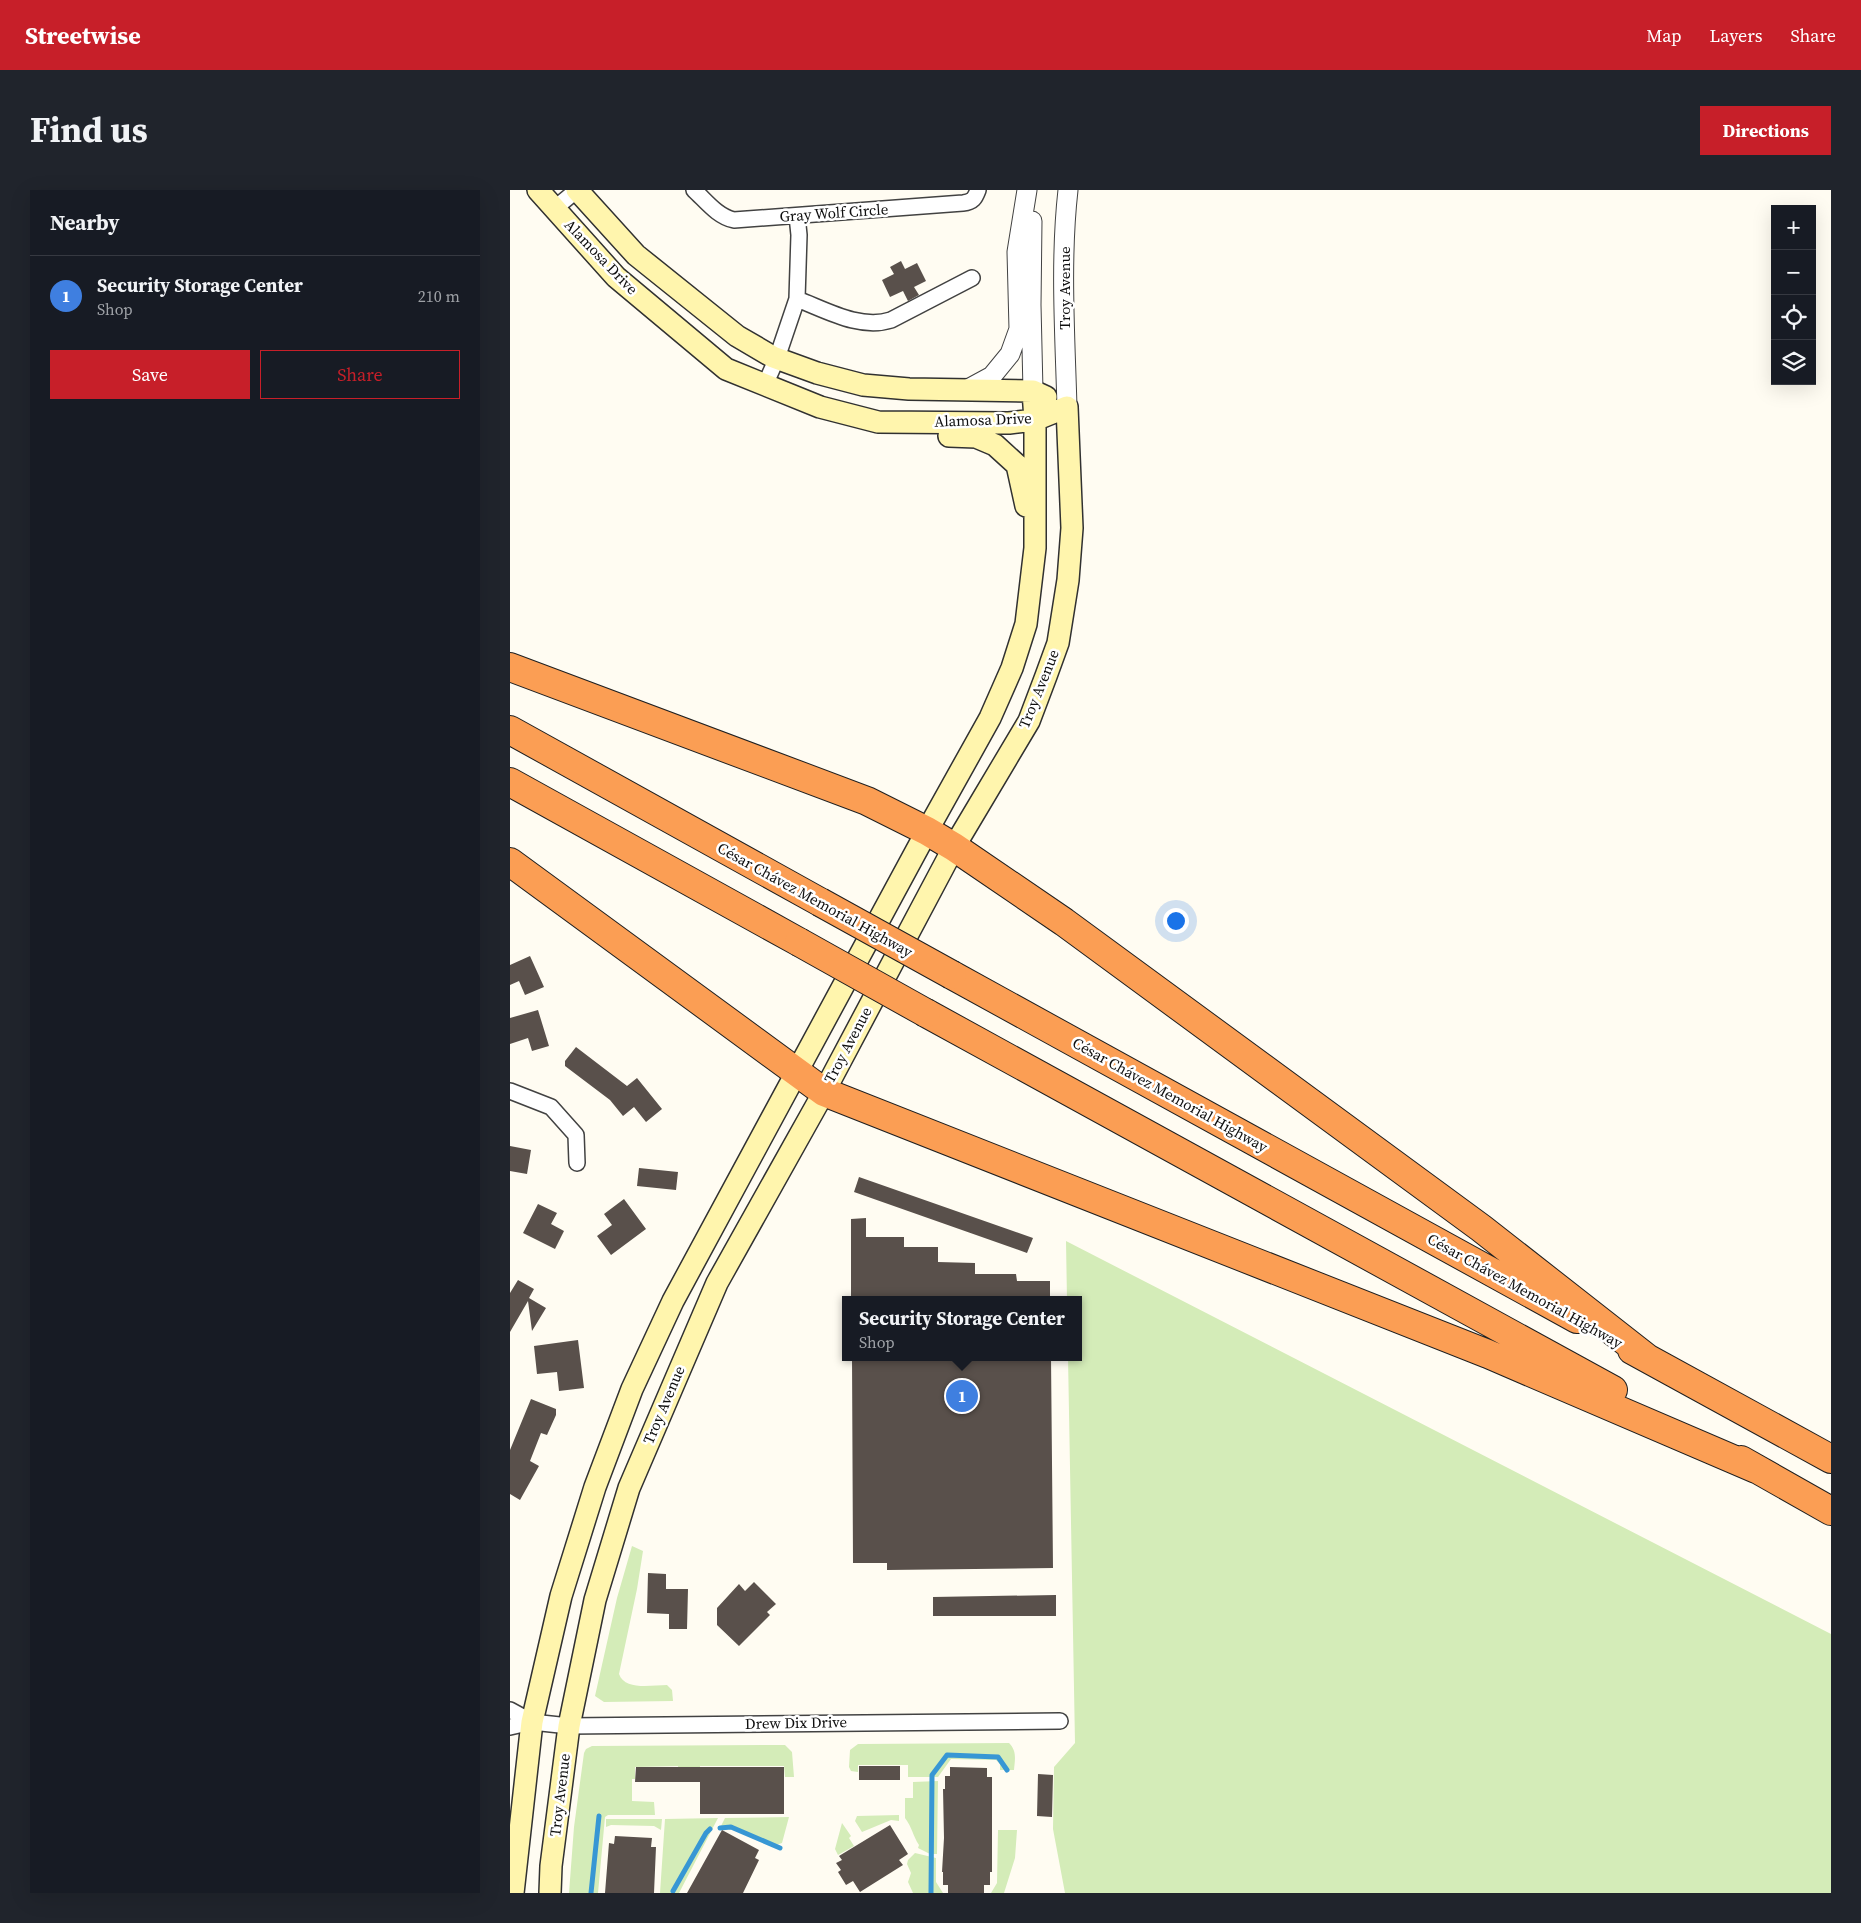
<!DOCTYPE html>
<html lang="en">
<head>
<meta charset="utf-8">
<style>
	body { margin:0; font-family:"Source Serif 4",serif; background:#20242c; color:#f1f3f6 }
	.controls { position:absolute; right:15px; top:15px; display:grid; overflow:hidden; border-radius:0px; box-shadow:0 5px 20px #0002 }
	.controls button { width:45px; height:45px; display:grid; place-items:center; padding:0; border:0; border-bottom:1px solid #363941; background:#171b24; color:#f1f3f6; font:25px sans-serif }
	.you { position:absolute; left:665px; top:730px; width:18px; height:18px; margin:-12px; border:4px solid #fff; border-radius:50%; background:#1a73e8; box-shadow:0 0 0 8px #1a73e833 }
	.badge { display:grid; place-items:center; width:32px; height:32px; border-radius:50%; background:#c71f29; color:#fff; font-size:16px; font-weight:700 }
	.pin { position:absolute; translate:-50% -50%; border:2px solid #fff; box-shadow:0 1px 5px #0006 }
	.popup { position:absolute; left:332px; top:1106px; width:240px; height:65px; box-sizing:border-box; display:grid; place-content:center; border-radius:0px; background:#171b24; filter:drop-shadow(0 1px 4px #0005); font-size:16px; white-space:nowrap; color:#9ea1a6 }
	.popup b { font-size:19px; color:#f1f3f6 }
	.popup::after { content:''; position:absolute; left:50%; top:100%; margin-left:-10px; border:10px solid transparent; border-top-color:#171b24 }
	.list { margin:0; padding:0; list-style:none }
	h2 { display:flex; justify-content:space-between; align-items:center; height:65px; margin:0; padding:0 20px; font-size:21px }
	h2 small { font-size:16px; font-weight:400; color:#9ea1a6 }
	.list li { display:grid; grid-template-columns:32px 1fr auto; gap:15px; align-items:center; box-sizing:border-box; height:80px; padding:0 20px; border-top:1px solid #363941 }
	.list b { display:block; font-size:19px; white-space:nowrap }
	.list p { margin:0; font-size:16px; white-space:nowrap; color:#9ea1a6 }
	.list em { font-size:16px; font-style:normal; color:#9ea1a6 }
	.actions { display:flex; gap:10px; padding:15px 20px }
	.actions a { flex:1; padding:11px 0; border:1px solid #c71f29; border-radius:0px; text-align:center; font-size:18px; color:#c71f29 }
	.actions .main { background:#c71f29; color:#fff }
	.icon { flex:none; width:28px; height:28px; fill:none; stroke:currentColor; stroke-width:2; stroke-linecap:round; stroke-linejoin:round }
	.map { position:relative; flex:none; width:1321px; height:1703px; overflow:hidden; border-radius:0px }
	header { display:flex; align-items:center; gap:30px; box-sizing:border-box; height:70px; padding:0 25px; background:#c71f29; color:#fff }
	header strong { font-size:24px }
	nav { display:flex; gap:28px; margin-inline-start:auto; font-size:18px }
	.intro { display:flex; align-items:center; justify-content:space-between; box-sizing:border-box; height:120px; padding:0 30px }
	h1 { margin:0; font-size:35px }
	.button { padding:12px 22px; border-radius:0px; background:#c71f29; color:#fff; font-size:18px; font-weight:700 }
	main { display:flex; gap:30px; padding:0 30px }
	aside { flex:1; background:#171b24; border-radius:0px; box-shadow:0 5px 20px #0002 }
	.map>svg:first-child { display:block }
	.green { fill:#d4ecb8 }
	.lines { fill:none; stroke-linecap:round; stroke-linejoin:round }
	.stream { stroke:#3797d4; stroke-width:5 }
	.building { fill:#59504b }
	.minor-casing { stroke:#424242; stroke-width:18 }
	.tertiary-casing { stroke:#424242; stroke-width:21 }
	.secondary-casing { stroke:#313131; stroke-width:24 }
	.motorway-casing { stroke:#202020; stroke-width:30 }
	.minor { stroke:#fff; stroke-width:15 }
	.tertiary { stroke:#fff; stroke-width:19 }
	.secondary { stroke:#fff5ad; stroke-width:21 }
	.motorway { stroke:#fb9e54; stroke-width:28 }
	.motorway-bridge-casing { stroke:#202020; stroke-width:30; stroke-linecap:butt }
	.motorway-bridge { stroke:#fb9e54; stroke-width:28 }
	.labels { text-anchor:middle; stroke-width:5; stroke-linejoin:round; paint-order:stroke }
	.street-label { font-size:15px; fill:#0f0f0f; stroke:#fff }
</style>
</head>
<body>
<header>
<strong>Streetwise</strong>
<nav><a>Map</a><a>Layers</a><a>Share</a></nav>
</header>
<div class="intro"><h1>Find us</h1><a class="button">Directions</a></div>
<main>
<aside>
<h2>Nearby<small></small></h2>
<ul class="list">
<li><span class="badge" style="background:#3f7fe0">1</span><div><b>Security Storage Center</b><p>Shop</p></div><em>210 m</em></li>
</ul>
<div class="actions"><a class="main">Save</a><a>Share</a></div>
</aside>
<div class="map">
<svg width="1321" height="1703" viewBox="0 0 1321 1703">
	<rect width="100%" height="100%" fill="#fffcf2"/>
	<path class="green" d="M 556,1051 L 1321,1444 L 1321,1703 L 555,1703 L 543,1639 L 544,1577 L 565,1553 L 558,1167 L 568,1167 L 568,1110 L 557,1110 Z
		M 122,1356 L 133,1361 L 127,1399 L 109,1484 C 115,1501 142,1495 157,1495 L 162,1500 L 163,1511 L 94,1512 L 85,1506 L 107,1408 Z
		M 499,1553 C 507,1561 505,1569 504,1580 L 490,1580 L 490,1574 L 486,1570 L 441,1569 L 428,1587 L 398,1587 L 398,1575 L 348,1575 L 348,1582 L 341,1581 L 339,1577 L 340,1560 L 348,1554 Z
		M 275,1555 L 282,1562 L 284,1587 L 275,1587 L 274,1576 L 190,1576 L 190,1584 L 169,1590 L 168,1576 L 125,1577 L 125,1589 L 122,1589 L 122,1611 L 144,1612 L 145,1625 L 98,1625 L 95,1627 L 88,1703 L 59,1703 L 64,1637 L 74,1563 L 76,1559 L 82,1556 Z
		M 428,1591 L 427,1664 L 420,1664 L 408,1658 L 409,1655 C 403,1646 402,1637 395,1628 L 395,1608 L 403,1608 L 403,1592 Z
		M 389,1625 L 389,1631 L 381,1630 L 352,1642 L 345,1631 L 347,1626 Z
		M 279,1627 L 272,1653 L 266,1655 L 221,1635 L 211,1636 L 215,1628 Z
		M 208,1628 L 169,1703 L 150,1703 L 155,1629 Z
		M 96,1629 L 152,1629 L 151,1640 L 144,1636 L 101,1635 L 96,1637 Z
		M 332,1633 L 341,1646 L 339,1648 L 344,1656 L 328,1665 L 325,1659 Z
		M 488,1640 L 507,1640 L 505,1668 L 494,1703 L 481,1703 L 487,1693 Z
		M 405,1663 L 426,1668 L 426,1692 L 433,1703 L 403,1703 L 398,1692 L 401,1683 L 397,1674 L 398,1670 Z"/>
	<g class="lines">
		<path class="stream" d="M 210,1638 L 221,1637 L 270,1658
			M 163,1701 L 196,1643 L 200,1639
			M 81,1703 L 89,1626
			M 421,1703 L 422,1585 L 437,1565 L 488,1567 L 497,1580"/>
	</g>
	<path class="building" d="M 391,71 L 395,79 L 407,73 L 416,91 L 404,97 L 409,105 L 398,111 L 393,101 L 380,107 L 372,90 L 384,84 L 380,77 Z
		M 20,766 L 34,797 L 15,805 L 9,791 L 0,795 L 0,775 Z
		M 28,820 L 39,856 L 22,861 L 18,848 L 0,854 L 0,828 Z
		M 66,857 L 117,896 L 127,888 L 152,919 L 136,932 L 124,917 L 113,926 L 100,910 L 55,876 L 55,871 Z
		M 0,956 L 21,960 L 17,984 L 0,981 Z
		M 129,978 L 168,982 L 166,1000 L 127,996 Z
		M 349,987 L 523,1048 L 517,1063 L 344,1002 Z
		M 114,1009 L 136,1039 L 101,1065 L 87,1046 L 102,1035 L 94,1024 Z
		M 28,1014 L 47,1023 L 41,1034 L 54,1041 L 45,1059 L 13,1043 Z
		M 356,1028 L 356,1047 L 394,1047 L 394,1057 L 428,1057 L 428,1072 L 465,1073 L 465,1084 L 506,1084 L 507,1091 L 540,1091 L 540,1110 L 341,1110 L 341,1029 Z
		M 8,1090 L 24,1099 L 19,1108 L 36,1118 L 22,1141 L 18,1111 L 0,1142 L 0,1103 Z
		M 68,1150 L 74,1198 L 49,1201 L 47,1182 L 27,1184 L 24,1156 Z
		M 342,1167 L 541,1167 L 543,1378 L 377,1380 L 377,1373 L 343,1373 Z
		M 21,1209 L 46,1219 L 46,1225 L 37,1245 L 31,1243 L 20,1271 L 29,1276 L 10,1310 L 0,1304 L 0,1260 Z
		M 138,1383 L 156,1384 L 156,1399 L 178,1399 L 177,1439 L 159,1439 L 159,1424 L 137,1423 Z
		M 244,1392 L 266,1414 L 257,1422 L 260,1425 L 229,1456 L 207,1435 L 207,1418 L 229,1394 L 235,1401 Z
		M 546,1405 L 546,1426 L 423,1426 L 423,1407 Z
		M 349,1576 L 390,1576 L 390,1590 L 349,1590 Z
		M 126,1577 L 274,1577 L 274,1624 L 190,1624 L 190,1592 L 125,1592 Z
		M 440,1577 L 477,1578 L 477,1587 L 482,1587 L 482,1682 L 480,1682 L 480,1695 L 474,1695 L 474,1703 L 438,1703 L 438,1695 L 433,1695 L 433,1682 L 432,1682 L 434,1648 L 433,1599 L 435,1599 L 435,1586 L 440,1586 Z
		M 528,1584 L 543,1585 L 542,1627 L 527,1626 Z
		M 380,1635 L 398,1664 L 389,1670 L 393,1675 L 350,1702 L 343,1691 L 336,1695 L 328,1682 L 331,1680 L 326,1673 L 332,1670 L 329,1666 Z
		M 212,1640 L 249,1660 L 245,1668 L 249,1670 L 233,1703 L 177,1703 Z
		M 105,1646 L 142,1648 L 141,1657 L 146,1657 L 144,1703 L 95,1703 L 99,1653 L 104,1654 Z"/>
	<g class="lines">
		<defs>
			<path id="minor" d="M 184,0 C 196,11 208,27 224,30 L 453,13 C 463,12 465,8 468,0
				M 44,19 L 67,0
				M 287,109 C 316,120 350,140 381,130 L 462,88
				M 255,195 L 267,168 L 287,109 L 289,45 L 287,26
				M 0,901 L 41,917 L 66,945 L 67,973
				M 0,1520 L 22,1532
				M 0,1537 L 22,1532 L 59,1536 L 550,1531"/>
			<path id="tertiary" d="M 522,31 L 521,115 L 523,201
				M 458,199 L 482,186 L 500,164 L 509,139 L 507,62 L 517,0
				M 557,217 C 555,145 550,71 558,0"/>
			<path id="secondary" d="M 28,0 L 106,87 L 216,179 L 310,217 L 368,232 L 499,233 L 525,230 L 557,217
				M 67,0 L 126,65 L 227,146 L 263,167 L 307,183 L 353,195 L 399,199 L 523,201 L 536,207
				M 439,246 L 466,247 L 485,255 L 507,275 L 516,316
				M 3,1703 L 22,1532 L 51,1406 L 85,1297 L 122,1199 L 163,1111 L 417,641 L 480,528 L 502,478 L 516,434 L 525,358 L 525,230 L 523,201
				M 40,1703 L 41,1676 L 59,1536 L 85,1410 L 119,1298 L 207,1093 L 314,902 L 444,657 L 519,531 L 536,486 L 548,453 L 558,390 L 562,338 L 557,217"/>
			<path id="motorway" d="M 0,477 L 357,611 L 417,641 L 444,657 L 554,732 L 971,1038 L 1137,1168
				M 0,540 L 310,712
				M 0,592 L 289,752
				M 0,672 L 314,902 L 978,1164 L 1246,1279
				M 442,785 L 1067,1129
				M 416,823 L 1103,1200
				M 1122,1160 L 1321,1269
				M 1231,1270 L 1321,1321"/>
		</defs>
		<use href="#minor" class="minor-casing"/>
		<use href="#tertiary" class="tertiary-casing"/>
		<use href="#secondary" class="secondary-casing"/>
		<use href="#motorway" class="motorway-casing"/>
		<use href="#minor" class="minor"/>
		<use href="#tertiary" class="tertiary"/>
		<use href="#secondary" class="secondary"/>
		<use href="#motorway" class="motorway"/>
		<defs>
			<path id="motorway-bridge" d="M 310,712 L 442,785
				M 289,752 L 416,823"/>
		</defs>
		<use href="#motorway-bridge" class="motorway-bridge-casing"/>
		<use href="#motorway-bridge" class="motorway-bridge"/>
	</g>
	<g class="labels">
		<g class="street-label">
			<text transform="translate(324 23) rotate(-4)" y="5">Gray Wolf Circle</text>
			<text transform="translate(91 67) rotate(46)" y="5">Alamosa Drive</text>
			<text transform="translate(555 98) rotate(-90)" y="5">Troy Avenue</text>
			<text transform="translate(473 230) rotate(-2)" y="5">Alamosa Drive</text>
			<text transform="translate(529 499) rotate(-68)" y="5">Troy Avenue</text>
			<text transform="translate(305 710) rotate(29)" y="5">César Chávez Memorial Highway</text>
			<text transform="translate(338 855) rotate(-62)" y="5">Troy Avenue</text>
			<text transform="translate(660 905) rotate(29)" y="5">César Chávez Memorial Highway</text>
			<text transform="translate(1015 1101) rotate(29)" y="5">César Chávez Memorial Highway</text>
			<text transform="translate(154 1215) rotate(-67)" y="5">Troy Avenue</text>
			<text transform="translate(286 1533) rotate(-1)" y="5">Drew Dix Drive</text>
			<text transform="translate(50 1605) rotate(-83)" y="5">Troy Avenue</text>
		</g>
	</g>
</svg>
<div class="controls">
<button>+</button>
<button>−</button>
<button><svg class="icon" aria-label="locate" viewBox="0 0 24 24"><circle cx="12" cy="12" r="6"/><path d="M12 2v4M12 18v4M2 12h4M18 12h4"/></svg></button>
<button><svg class="icon" aria-label="layers" viewBox="0 0 24 24"><path d="M12 4l9 5-9 5-9-5zM3 14l9 5 9-5"/></svg></button>
</div>
<div class="you"></div>
<div class="pin badge" style="left:452px;top:1206px;background:#3f7fe0">1</div>
<div class="popup"><b>Security Storage Center</b>Shop</div>
</div>
</main>
</body>
</html>
